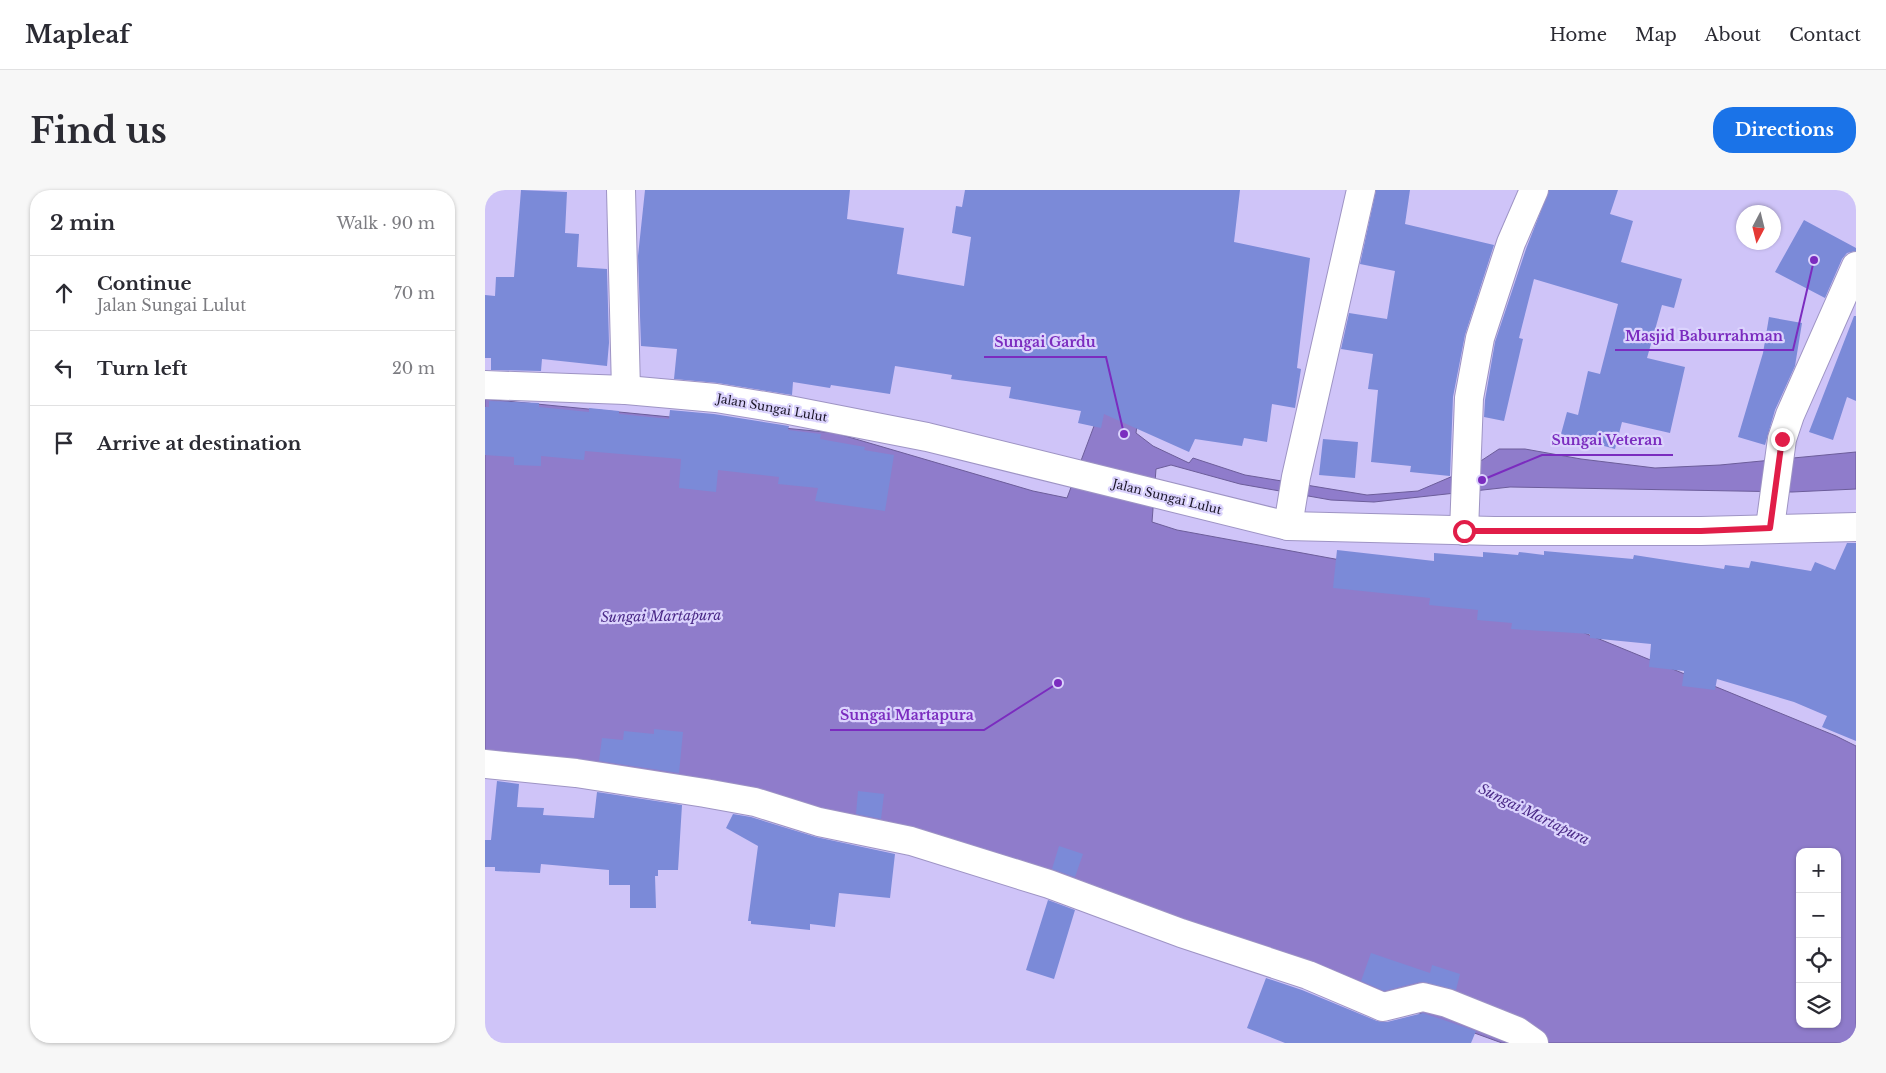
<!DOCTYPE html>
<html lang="en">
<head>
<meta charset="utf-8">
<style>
	body { margin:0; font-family:"Libre Baskerville",serif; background:#f7f7f7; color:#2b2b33 }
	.controls { position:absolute; right:15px; bottom:15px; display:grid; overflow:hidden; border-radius:10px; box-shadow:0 1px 4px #0004 }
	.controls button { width:45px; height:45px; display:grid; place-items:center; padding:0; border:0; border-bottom:1px solid #e1e1e2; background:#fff; color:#2b2b33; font:25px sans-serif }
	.compass { position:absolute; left:1251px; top:15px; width:45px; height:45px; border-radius:50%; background:#fff; box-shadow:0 1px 4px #0004; rotate:187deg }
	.stop { position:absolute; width:15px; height:15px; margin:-11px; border:4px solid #e11d48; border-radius:50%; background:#fff }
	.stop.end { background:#e11d48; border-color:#fff; box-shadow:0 1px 5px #0008 }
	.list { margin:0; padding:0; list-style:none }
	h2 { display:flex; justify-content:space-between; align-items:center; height:65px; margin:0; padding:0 20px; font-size:21px }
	h2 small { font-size:16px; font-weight:400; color:#7c7c81 }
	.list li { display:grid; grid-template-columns:32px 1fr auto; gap:15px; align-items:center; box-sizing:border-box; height:75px; padding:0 20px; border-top:1px solid #e1e1e2 }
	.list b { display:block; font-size:19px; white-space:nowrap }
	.list p { margin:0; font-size:16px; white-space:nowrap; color:#7c7c81 }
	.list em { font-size:16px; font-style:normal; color:#7c7c81 }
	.icon { flex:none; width:28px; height:28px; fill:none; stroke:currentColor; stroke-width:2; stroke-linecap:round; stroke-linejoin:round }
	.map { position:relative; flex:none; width:1371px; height:853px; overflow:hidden; border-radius:20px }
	header { display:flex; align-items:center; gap:30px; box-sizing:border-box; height:70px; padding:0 25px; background:#fff; border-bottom:1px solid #e1e1e2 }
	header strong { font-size:24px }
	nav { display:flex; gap:28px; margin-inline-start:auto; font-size:18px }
	.intro { display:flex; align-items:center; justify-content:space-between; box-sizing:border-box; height:120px; padding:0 30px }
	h1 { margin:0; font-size:35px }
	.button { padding:12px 22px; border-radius:20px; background:#1a73e8; color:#fff; font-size:18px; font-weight:700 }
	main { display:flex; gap:30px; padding:0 30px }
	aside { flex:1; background:#fff; border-radius:20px; box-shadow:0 1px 4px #0004 }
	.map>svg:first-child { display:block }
	.water { fill:#8f7ccb; stroke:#6c5d9a; fill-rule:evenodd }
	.building { fill:#7b8ad8 }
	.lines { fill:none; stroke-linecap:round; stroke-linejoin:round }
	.street-casing { stroke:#9e94c4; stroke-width:30 }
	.primary-casing { stroke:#9e94c4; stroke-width:30 }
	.street { stroke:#fff; stroke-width:28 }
	.primary { stroke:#fff; stroke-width:28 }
	.route { stroke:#e11d48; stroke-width:6 }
	.labels { text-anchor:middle; stroke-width:4.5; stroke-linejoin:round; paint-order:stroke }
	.street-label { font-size:12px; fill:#191426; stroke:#dbd3fd }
	.water-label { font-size:14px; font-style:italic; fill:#4a2987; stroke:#dbd3fd }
	.leader { fill:none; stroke:#7b2cbf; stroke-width:2 }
	.callout-dot { fill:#7b2cbf; stroke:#dbd3fd; stroke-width:2 }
	.callout-label { font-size:14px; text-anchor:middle; font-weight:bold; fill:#7b2cbf; stroke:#dbd3fd; stroke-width:4.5; stroke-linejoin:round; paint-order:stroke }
</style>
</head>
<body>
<header>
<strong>Mapleaf</strong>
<nav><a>Home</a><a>Map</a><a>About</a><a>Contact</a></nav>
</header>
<div class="intro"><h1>Find us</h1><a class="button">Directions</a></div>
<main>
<aside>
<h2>2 min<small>Walk · 90 m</small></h2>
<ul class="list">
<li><svg class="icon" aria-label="ahead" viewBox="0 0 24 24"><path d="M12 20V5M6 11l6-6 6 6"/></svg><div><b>Continue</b><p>Jalan Sungai Lulut</p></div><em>70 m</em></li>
<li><svg class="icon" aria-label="left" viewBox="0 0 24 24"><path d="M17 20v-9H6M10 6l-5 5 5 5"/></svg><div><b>Turn left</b></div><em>20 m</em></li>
<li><svg class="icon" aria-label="arrive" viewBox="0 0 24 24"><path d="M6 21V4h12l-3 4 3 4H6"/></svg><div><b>Arrive at destination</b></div></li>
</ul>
</aside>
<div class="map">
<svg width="1371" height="853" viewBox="0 0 1371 853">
	<rect width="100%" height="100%" fill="#cfc4f8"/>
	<path class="water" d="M 636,0 L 663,151 L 651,243 L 668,256 L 704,273 L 708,268 L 760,285 L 882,305 L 933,301 L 982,280 L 1014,259 L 1040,259 L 1096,269 L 1170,278 L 1235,275 L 1371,262 L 1371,299 L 1307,302 L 1025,297 L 889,312 L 846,310 L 755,294 L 686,275 L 671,279 L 667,332 L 692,340 L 975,392 L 1351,546 L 1371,556 L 1371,853 L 1017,853 L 538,679 L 0,567 L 0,209 L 350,243 L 548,301 L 582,308 L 609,236 ZM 1315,662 L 1352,662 L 1352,834 L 1315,834 Z"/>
	<path class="building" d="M 36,0 L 82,2 L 80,43 L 94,44 L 92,77 L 122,79 L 124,153 L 122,176 L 57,169 L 56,181 L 6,180 L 6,168 L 0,168 L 0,105 L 10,106 L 11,87 L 29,87 Z
		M 160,0 L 365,0 L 362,29 L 419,38 L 412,84 L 479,96 L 486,47 L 467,43 L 471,16 L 477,17 L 480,0 L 755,0 L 749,52 L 825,68 L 812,178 L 816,179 L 810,218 L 787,214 L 782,252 L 759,248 L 757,256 L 710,249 L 704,262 L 619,224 L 616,238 L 593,233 L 596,221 L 524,208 L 526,197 L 466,189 L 467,185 L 410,176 L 405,204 L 346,195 L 345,198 L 308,192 L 307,205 L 233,193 L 189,189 L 192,159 L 156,156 L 153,66 Z
		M 891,0 L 925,0 L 920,34 L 1009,55 L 980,145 L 968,207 L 965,286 L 925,282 L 926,276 L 886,272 L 893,200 L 883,199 L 888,164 L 856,159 L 864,123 L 902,129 L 910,81 L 875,74 Z
		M 1064,0 L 1133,0 L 1125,24 L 1148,31 L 1136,72 L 1197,89 L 1189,118 L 1177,115 L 1162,168 L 1200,177 L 1185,243 L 1137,232 L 1130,259 L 1076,244 L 1082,222 L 1093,225 L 1103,181 L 1115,184 L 1133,114 L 1049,89 L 1034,148 L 1038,149 L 1019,231 L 999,227 L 1000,210 L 1010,152 L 1041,59 Z
		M 1319,30 L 1371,58 L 1371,61 L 1362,63 L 1357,69 L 1340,108 L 1290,82 Z
		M 1369,126 L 1371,126 L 1371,211 L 1362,207 L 1348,250 L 1324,242 Z
		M 1284,127 L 1317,133 L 1310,176 L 1290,220 L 1280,255 L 1253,247 L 1278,163 Z
		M 4,211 L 54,213 L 54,217 L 104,222 L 104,218 L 134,221 L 134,224 L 184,229 L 185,220 L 229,224 L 304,236 L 303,240 L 336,244 L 335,249 L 380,257 L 379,260 L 409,265 L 400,321 L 330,311 L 333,298 L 293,294 L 294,287 L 233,280 L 231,302 L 194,298 L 196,269 L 100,261 L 99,270 L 56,266 L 56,276 L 29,275 L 29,267 L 0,265 L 0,217 L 4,217 Z
		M 838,249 L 873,252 L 870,288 L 834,285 Z
		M 1362,353 L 1371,353 L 1371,551 L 1337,537 L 1342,526 L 1309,512 L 1232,489 L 1230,500 L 1197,496 L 1199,481 L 1164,477 L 1166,454 L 1105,448 L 1105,444 L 1026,439 L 1027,433 L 992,430 L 993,420 L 944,415 L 945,408 L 848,398 L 852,360 L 949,371 L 949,363 L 998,367 L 998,362 L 1033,365 L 1034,362 L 1059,365 L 1059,361 L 1148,369 L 1149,365 L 1239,379 L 1240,375 L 1264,378 L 1266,371 L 1326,381 L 1330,372 L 1350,380 Z
		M 169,539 L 198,542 L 194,583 L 114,571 L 117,548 L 138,550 L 139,541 L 169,544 Z
		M 12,591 L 34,594 L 32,617 L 59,618 L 58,625 L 109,628 L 112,602 L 197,615 L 193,680 L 173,680 L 173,686 L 170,686 L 171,718 L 145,718 L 145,695 L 124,695 L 124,680 L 56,674 L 55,683 L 10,681 L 10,677 L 0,677 L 0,650 L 6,650 Z
		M 373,601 L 399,604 L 396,629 L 371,624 Z
		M 248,624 L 266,627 L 331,647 L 410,664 L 405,708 L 354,703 L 350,737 L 325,734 L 325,740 L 266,734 L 266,731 L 263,731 L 273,656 L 241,638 Z
		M 574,656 L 598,664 L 590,687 L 567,679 Z
		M 563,710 L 590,720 L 569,789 L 541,780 Z
		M 886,763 L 945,783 L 947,775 L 975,784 L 971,800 L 935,792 L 899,801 L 876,791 Z
		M 781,788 L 817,800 L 892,831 L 902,832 L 938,823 L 991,841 L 986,853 L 800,853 L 762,838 Z"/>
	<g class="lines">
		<defs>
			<path id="street" d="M 136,0 L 141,200
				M 803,336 L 811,287 L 876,0
				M 1285,337 L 1297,249 L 1305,225 L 1371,76
				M 979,341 L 984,208 L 995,148 L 1026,53 L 1049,0
				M 0,574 L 91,583 L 220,603 L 270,612 L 334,632 L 426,651 L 564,694 L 696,743 L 823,785 L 898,817 L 938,807 L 962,813 L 1032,841 L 1049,853"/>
			<path id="primary" d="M 0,195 L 141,200 L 231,208 L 304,220 L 442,247 L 803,336 L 1009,341 L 1216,341 L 1371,337"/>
		</defs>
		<use href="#street" class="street-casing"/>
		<use href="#primary" class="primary-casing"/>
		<use href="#street" class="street"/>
		<use href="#primary" class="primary"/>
	</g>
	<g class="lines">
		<path class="route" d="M 979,341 L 1216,341 L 1285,338 L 1297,249"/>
	</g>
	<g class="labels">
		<g class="street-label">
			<text transform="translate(287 218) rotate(10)" y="4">Jalan Sungai Lulut</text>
			<text transform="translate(682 307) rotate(14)" y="4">Jalan Sungai Lulut</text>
		</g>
		<g class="water-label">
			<text transform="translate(176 426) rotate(-1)" y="5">Sungai Martapura</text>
			<text transform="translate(1049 624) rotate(26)" y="5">Sungai Martapura</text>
		</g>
	</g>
	<path class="leader" d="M1329 70L1308 160H1130M639 244L621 167H499M997 290L1057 265H1188M573 493L499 540H345"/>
	<g class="callout-dot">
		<circle cx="1329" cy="70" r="5"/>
		<circle cx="639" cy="244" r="5"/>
		<circle cx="997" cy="290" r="5"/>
		<circle cx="573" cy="493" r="5"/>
	</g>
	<g class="callout-label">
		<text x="1219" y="151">Masjid Baburrahman</text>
		<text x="560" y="157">Sungai Gardu</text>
		<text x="1122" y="255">Sungai Veteran</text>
		<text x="422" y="530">Sungai Martapura</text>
	</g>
</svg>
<div class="controls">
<button>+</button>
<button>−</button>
<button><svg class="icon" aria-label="locate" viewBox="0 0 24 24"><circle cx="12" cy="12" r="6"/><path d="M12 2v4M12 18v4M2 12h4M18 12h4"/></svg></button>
<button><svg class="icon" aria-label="layers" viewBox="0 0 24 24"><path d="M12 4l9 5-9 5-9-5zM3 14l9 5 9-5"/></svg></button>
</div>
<svg class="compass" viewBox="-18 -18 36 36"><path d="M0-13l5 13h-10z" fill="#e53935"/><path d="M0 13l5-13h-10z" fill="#7c7c81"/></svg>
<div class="stop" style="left:979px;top:341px"></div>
<div class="stop end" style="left:1297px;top:249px"></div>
</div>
</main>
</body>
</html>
